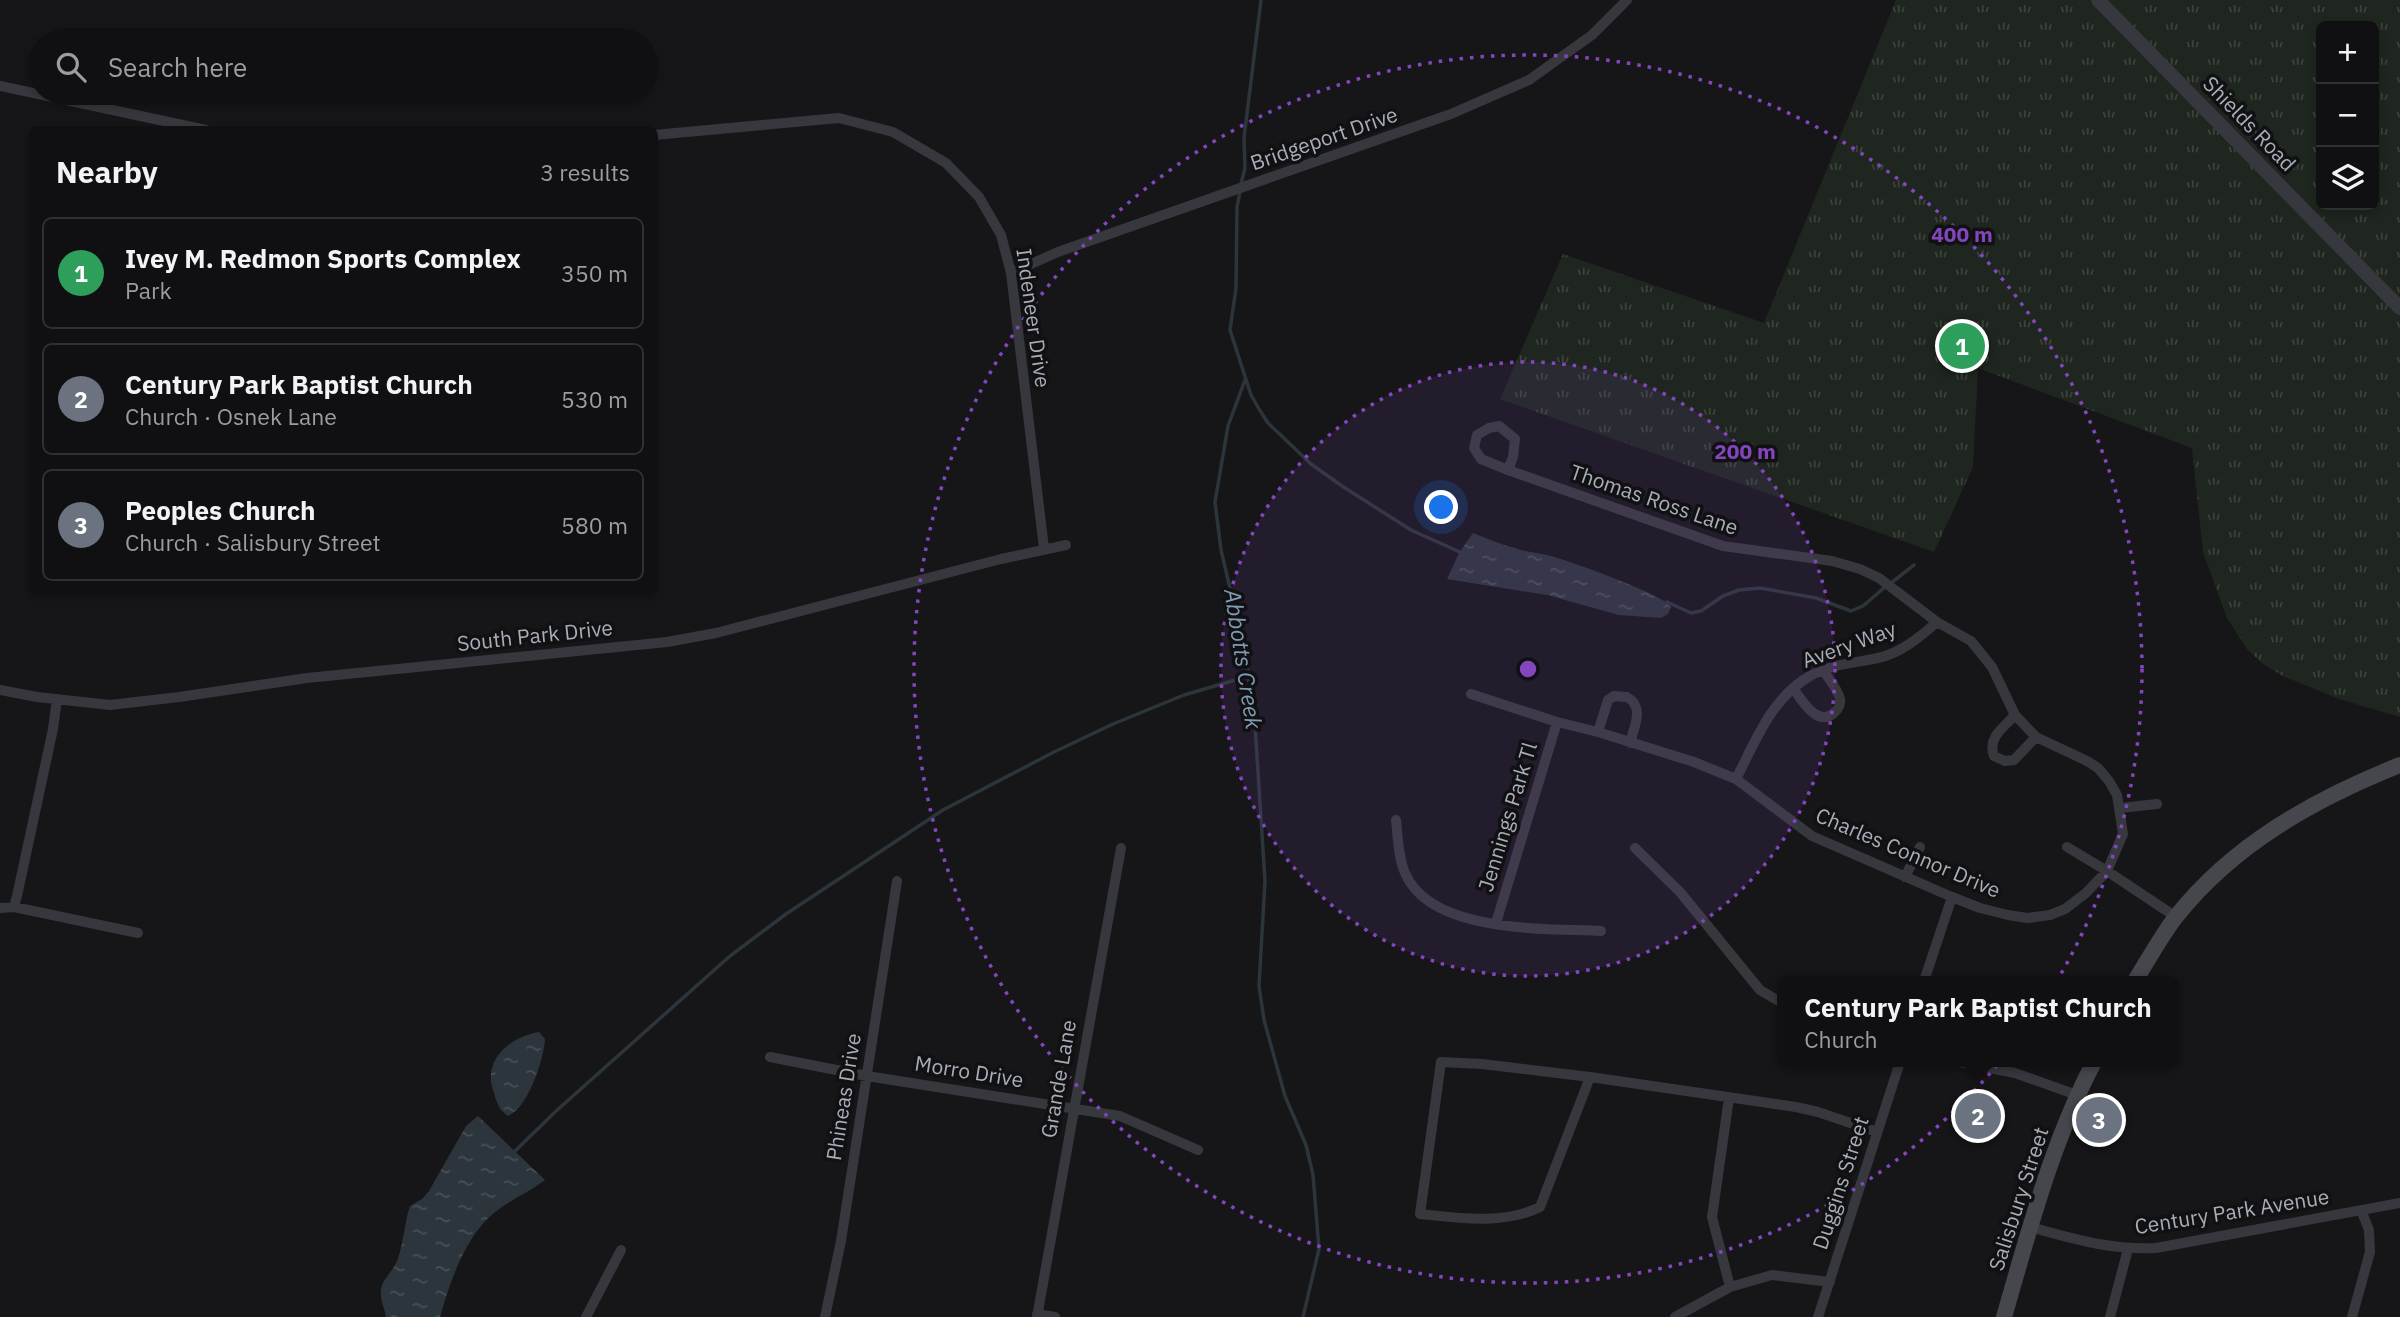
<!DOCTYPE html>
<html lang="en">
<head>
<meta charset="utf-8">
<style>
	body { margin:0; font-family:"IBM Plex Sans",sans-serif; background:#1e1e20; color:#f1f3f6 }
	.controls { position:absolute; right:21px; top:21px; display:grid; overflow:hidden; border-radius:10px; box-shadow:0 4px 10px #0003 }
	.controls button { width:63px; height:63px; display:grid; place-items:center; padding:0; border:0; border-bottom:2px solid #303032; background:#101012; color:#f1f3f6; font:35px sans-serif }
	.you { position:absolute; left:1442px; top:508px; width:24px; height:24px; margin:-18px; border:5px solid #fff; border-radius:50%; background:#1a73e8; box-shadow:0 0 0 10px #1a73e833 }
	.badge { display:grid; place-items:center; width:46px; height:46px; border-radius:50%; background:#f2b134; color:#fff; font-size:23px; font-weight:700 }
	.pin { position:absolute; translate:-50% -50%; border:4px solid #fff; box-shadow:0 2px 7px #0006 }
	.popup { position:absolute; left:1777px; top:976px; width:402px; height:91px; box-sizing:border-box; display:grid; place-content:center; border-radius:10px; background:#101012; filter:drop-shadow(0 2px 5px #0005); font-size:23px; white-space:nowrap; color:#9c9d9f }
	.popup b { font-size:26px; color:#f1f3f6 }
	.popup::after { content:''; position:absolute; left:50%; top:100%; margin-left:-14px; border:14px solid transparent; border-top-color:#101012 }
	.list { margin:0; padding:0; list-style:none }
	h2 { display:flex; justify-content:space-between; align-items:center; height:91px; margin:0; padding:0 28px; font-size:30px }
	h2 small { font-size:23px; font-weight:400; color:#9c9d9f }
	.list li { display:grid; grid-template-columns:46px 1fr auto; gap:21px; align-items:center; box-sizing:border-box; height:112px; margin:0 14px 14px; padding:0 14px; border:2px solid #303032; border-radius:10px }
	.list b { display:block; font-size:26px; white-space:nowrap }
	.list p { margin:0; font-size:23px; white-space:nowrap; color:#9c9d9f }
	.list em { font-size:23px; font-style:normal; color:#9c9d9f }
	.icon { flex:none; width:38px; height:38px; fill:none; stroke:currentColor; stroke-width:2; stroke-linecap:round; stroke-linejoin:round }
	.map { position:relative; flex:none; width:2400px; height:1317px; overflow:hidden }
	.search { position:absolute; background:#101012; box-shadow:0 4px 10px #0003; left:28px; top:28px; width:630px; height:77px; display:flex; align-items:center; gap:18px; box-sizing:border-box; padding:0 24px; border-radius:38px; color:#9c9d9f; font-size:26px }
	.panel { position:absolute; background:#101012; box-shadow:0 4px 10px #0003; left:28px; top:126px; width:630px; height:469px; border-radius:10px }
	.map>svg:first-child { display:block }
	.grass { fill:url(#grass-tufts); fill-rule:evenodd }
	.water { fill:url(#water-ripples) }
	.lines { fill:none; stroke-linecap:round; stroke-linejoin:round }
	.stream { stroke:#2c353c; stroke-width:3.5 }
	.minor { stroke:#37383d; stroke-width:10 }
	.tertiary { stroke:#37383d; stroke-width:14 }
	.secondary { stroke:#45474d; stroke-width:16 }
	.ring { fill:none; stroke:#8446be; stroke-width:3.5; stroke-dasharray:3.5 7 }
	.labels { text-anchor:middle; stroke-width:7; stroke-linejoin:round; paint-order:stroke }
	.street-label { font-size:21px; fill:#a8adb8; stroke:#111113 }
	.water-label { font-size:23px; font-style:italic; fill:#7f9bb3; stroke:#111113 }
	.centre { fill:#8446be; stroke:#111113; stroke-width:3.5 }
	.ring-label { font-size:21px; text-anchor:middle; font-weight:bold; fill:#8446be; stroke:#111113; stroke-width:7; stroke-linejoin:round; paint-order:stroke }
</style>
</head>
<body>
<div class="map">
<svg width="2400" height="1317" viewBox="0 0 2400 1317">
	<defs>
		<pattern id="grass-tufts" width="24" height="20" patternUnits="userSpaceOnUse" patternTransform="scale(1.75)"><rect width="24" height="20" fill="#1e261f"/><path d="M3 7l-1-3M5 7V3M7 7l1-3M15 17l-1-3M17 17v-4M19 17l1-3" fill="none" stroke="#3c433d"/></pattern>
		<pattern id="water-ripples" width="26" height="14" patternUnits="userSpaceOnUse" patternTransform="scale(1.75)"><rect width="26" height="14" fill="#2c353c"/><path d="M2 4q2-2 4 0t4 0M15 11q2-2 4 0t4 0" fill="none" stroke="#485056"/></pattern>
	</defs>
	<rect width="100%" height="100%" fill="#161618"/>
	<path class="grass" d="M 1896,0 L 2400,0 L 2400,717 L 2339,699 L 2283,676 L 2263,664 L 2247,649 L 2227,618 L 2203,552 L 2192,448 L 1978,368 L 1973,467 L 1934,552 L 1500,399 L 1563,254 L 1764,323 ZM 2321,26 L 2374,26 L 2374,205 L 2321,205 Z"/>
	<path class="water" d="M 1473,533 C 1486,538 1500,544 1514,548 C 1526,552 1539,553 1551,556 C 1570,561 1665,595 1671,607 L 1668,614 L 1661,618 L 1619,615 L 1547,595 L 1447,579 L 1459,553 Z
		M 539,1032 L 545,1039 C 544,1059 528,1108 508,1116 C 499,1110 497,1103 494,1093 C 481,1060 510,1037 539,1032 Z
		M 478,1116 L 545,1180 C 529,1192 510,1200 495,1212 C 465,1236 450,1282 440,1317 L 386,1317 C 385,1310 381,1301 381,1296 C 379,1280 392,1274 397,1261 C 404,1243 404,1224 410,1206 L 422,1199 L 429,1191 L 466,1126 Z"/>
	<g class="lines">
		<path class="stream" d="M 1241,184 L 1245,168 L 1244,138 L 1261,0
			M 1240,192 L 1237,207 L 1236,288 L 1230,330 L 1251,395 L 1259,409 L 1268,423 L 1311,464 L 1342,486 L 1411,530 L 1462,553
			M 1245,380 L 1228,426 L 1215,502 L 1221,550 L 1245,652 L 1255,725 L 1265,881 L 1259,986 L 1264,1020 L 1285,1096 L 1306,1145 L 1313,1175 L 1319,1249 L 1303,1317
			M 1891,583 L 1914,565
			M 1667,602 L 1691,613 L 1701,611 L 1723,596 L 1739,590 L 1760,588 L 1816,598 L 1851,611 L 1863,606 L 1885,587
			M 513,1153 L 555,1112 L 730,956 L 786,914 L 943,810 L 1054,752 L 1113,724 L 1184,695 L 1249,676"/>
		<path class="minor" d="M 0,86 L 206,130
			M 654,135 L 839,118 L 893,132 L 946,163 L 979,197 L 1001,235 L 1011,273 L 1044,548
			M 1011,273 L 1058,252 L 1451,114 L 1529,80 L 1592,35 L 1627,0
			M 1793,688 C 1801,699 1817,728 1834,713 C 1838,710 1841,704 1840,699 C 1838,689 1828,678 1823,670
			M 0,690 L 37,697 L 110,705 L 179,697 L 307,678 L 667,642 L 716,633 L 1001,559 L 1066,545
			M 1471,694 L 1557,722 L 1598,732 L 1694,762 L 1736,779 L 1812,836 L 1952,897 L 1980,908 L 2008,915 L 2027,918 L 2050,915 L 2065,909 L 2086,893 L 2107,871 L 2123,834 L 2117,795 L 2109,781 L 2098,768 L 2087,761 L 2036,737 L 2015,715 L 1992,667 L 1971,641 L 1937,622 L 1879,578 L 1860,569 L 1832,561 L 1723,546 L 1508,470 L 1481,459 L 1474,448 L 1477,435 L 1489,428 L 1499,426 L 1515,439 L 1513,457 L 1508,470
			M 2015,715 C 2003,728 1987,738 1994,756 L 2005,761 L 2014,760 L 2036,737
			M 1598,732 L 1608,700 L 1614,696 L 1627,697 C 1645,707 1634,727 1630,743
			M 1736,779 C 1755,742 1772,697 1810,676 C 1831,664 1855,663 1878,658 C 1901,653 1920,637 1937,622
			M 2120,808 L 2157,804
			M 1396,820 C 1398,837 1398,857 1405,873 C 1431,934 1546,928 1601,931
			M 2067,847 L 2107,871 L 2176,917
			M 1635,848 L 1680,892 L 1760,990 L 1782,1003
			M 1905,877 L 1920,847
			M 14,907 L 138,933
			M 0,908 L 14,907 L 17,896 L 53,729 L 57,699
			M 1496,923 L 1557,722
			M 1924,981 L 1952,897
			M 770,1057 L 867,1076 L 1120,1116 L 1198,1150
			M 1441,1062 L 1482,1064 L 1590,1077 L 1540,1207 C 1504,1225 1459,1218 1420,1214 Z
			M 1959,1062 L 2015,1073 L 2077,1095
			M 1590,1077 L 1796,1107 L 1818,1112 L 1877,1132
			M 1729,1098 L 1712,1217 L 1730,1287
			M 2030,1227 C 2075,1239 2109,1250 2156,1248 L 2400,1203
			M 1037,1314 L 1055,1317
			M 586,1317 L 621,1250
			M 825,1317 L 841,1241 L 897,881
			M 1037,1317 L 1121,848
			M 1675,1317 L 1730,1287 L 1772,1275 L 1830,1282
			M 1818,1317 L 1900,1062
			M 2110,1317 L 2128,1249
			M 2352,1317 L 2370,1252 L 2369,1230 L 2361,1210"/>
		<path class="tertiary" d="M 2098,0 L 2400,308"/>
		<path class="secondary" d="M 2135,981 C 2148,960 2160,938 2175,918 C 2233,844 2315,799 2400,765
			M 2004,1317 C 2029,1231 2052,1142 2094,1062"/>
	</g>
	<circle cx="1528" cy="669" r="307" fill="#8446be" fill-opacity=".12"/>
	<g class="ring">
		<circle cx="1528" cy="669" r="307"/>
		<circle cx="1528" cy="669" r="614"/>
	</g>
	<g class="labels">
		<g class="street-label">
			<text transform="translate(2249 124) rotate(46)" y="7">Shields Road</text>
			<text transform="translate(1324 139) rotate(-19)" y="7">Bridgeport Drive</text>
			<text transform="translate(1033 318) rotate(82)" y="7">Indeneer Drive</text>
			<text transform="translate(1654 500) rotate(19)" y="7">Thomas Ross Lane</text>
			<text transform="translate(535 636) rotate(-6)" y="7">South Park Drive</text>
			<text transform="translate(1849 645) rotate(-20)" y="7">Avery Way</text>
			<text transform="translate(1508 817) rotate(-73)" y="7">Jennings Park Tl</text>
			<text transform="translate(1908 853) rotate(23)" y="7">Charles Connor Drive</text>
			<text transform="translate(969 1072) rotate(9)" y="7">Morro Drive</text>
			<text transform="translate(1059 1079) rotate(-80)" y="7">Grande Lane</text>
			<text transform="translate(844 1097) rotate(-81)" y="7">Phineas Drive</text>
			<text transform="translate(1841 1183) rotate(-72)" y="7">Duggins Street</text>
			<text transform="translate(2019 1199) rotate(-72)" y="7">Salisbury Street</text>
			<text transform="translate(2232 1212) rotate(-9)" y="7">Century Park Avenue</text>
		</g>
		<g class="water-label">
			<text transform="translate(1243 659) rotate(81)" y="8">Abbotts Creek</text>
		</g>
	</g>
	<circle cx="1528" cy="669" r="10" class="centre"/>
	<g class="ring-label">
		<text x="1962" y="242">400 m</text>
		<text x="1745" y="459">200 m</text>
	</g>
</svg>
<div class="controls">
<button>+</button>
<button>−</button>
<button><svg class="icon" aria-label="layers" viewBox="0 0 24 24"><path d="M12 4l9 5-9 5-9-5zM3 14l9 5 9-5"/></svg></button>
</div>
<div class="you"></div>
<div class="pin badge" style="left:1962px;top:346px;background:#2e9e5b">1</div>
<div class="pin badge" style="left:1978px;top:1116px;background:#6b7280">2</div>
<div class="popup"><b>Century Park Baptist Church</b>Church</div>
<div class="pin badge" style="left:2099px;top:1120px;background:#6b7280">3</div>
<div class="search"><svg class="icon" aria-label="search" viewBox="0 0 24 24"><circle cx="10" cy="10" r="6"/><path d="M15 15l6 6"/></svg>Search here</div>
<section class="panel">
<h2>Nearby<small>3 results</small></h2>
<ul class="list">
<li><span class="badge" style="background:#2e9e5b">1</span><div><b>Ivey M. Redmon Sports Complex</b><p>Park</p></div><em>350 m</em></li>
<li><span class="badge" style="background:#6b7280">2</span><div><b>Century Park Baptist Church</b><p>Church · Osnek Lane</p></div><em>530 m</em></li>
<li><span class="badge" style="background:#6b7280">3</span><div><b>Peoples Church</b><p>Church · Salisbury Street</p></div><em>580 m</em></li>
</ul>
</section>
</div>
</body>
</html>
